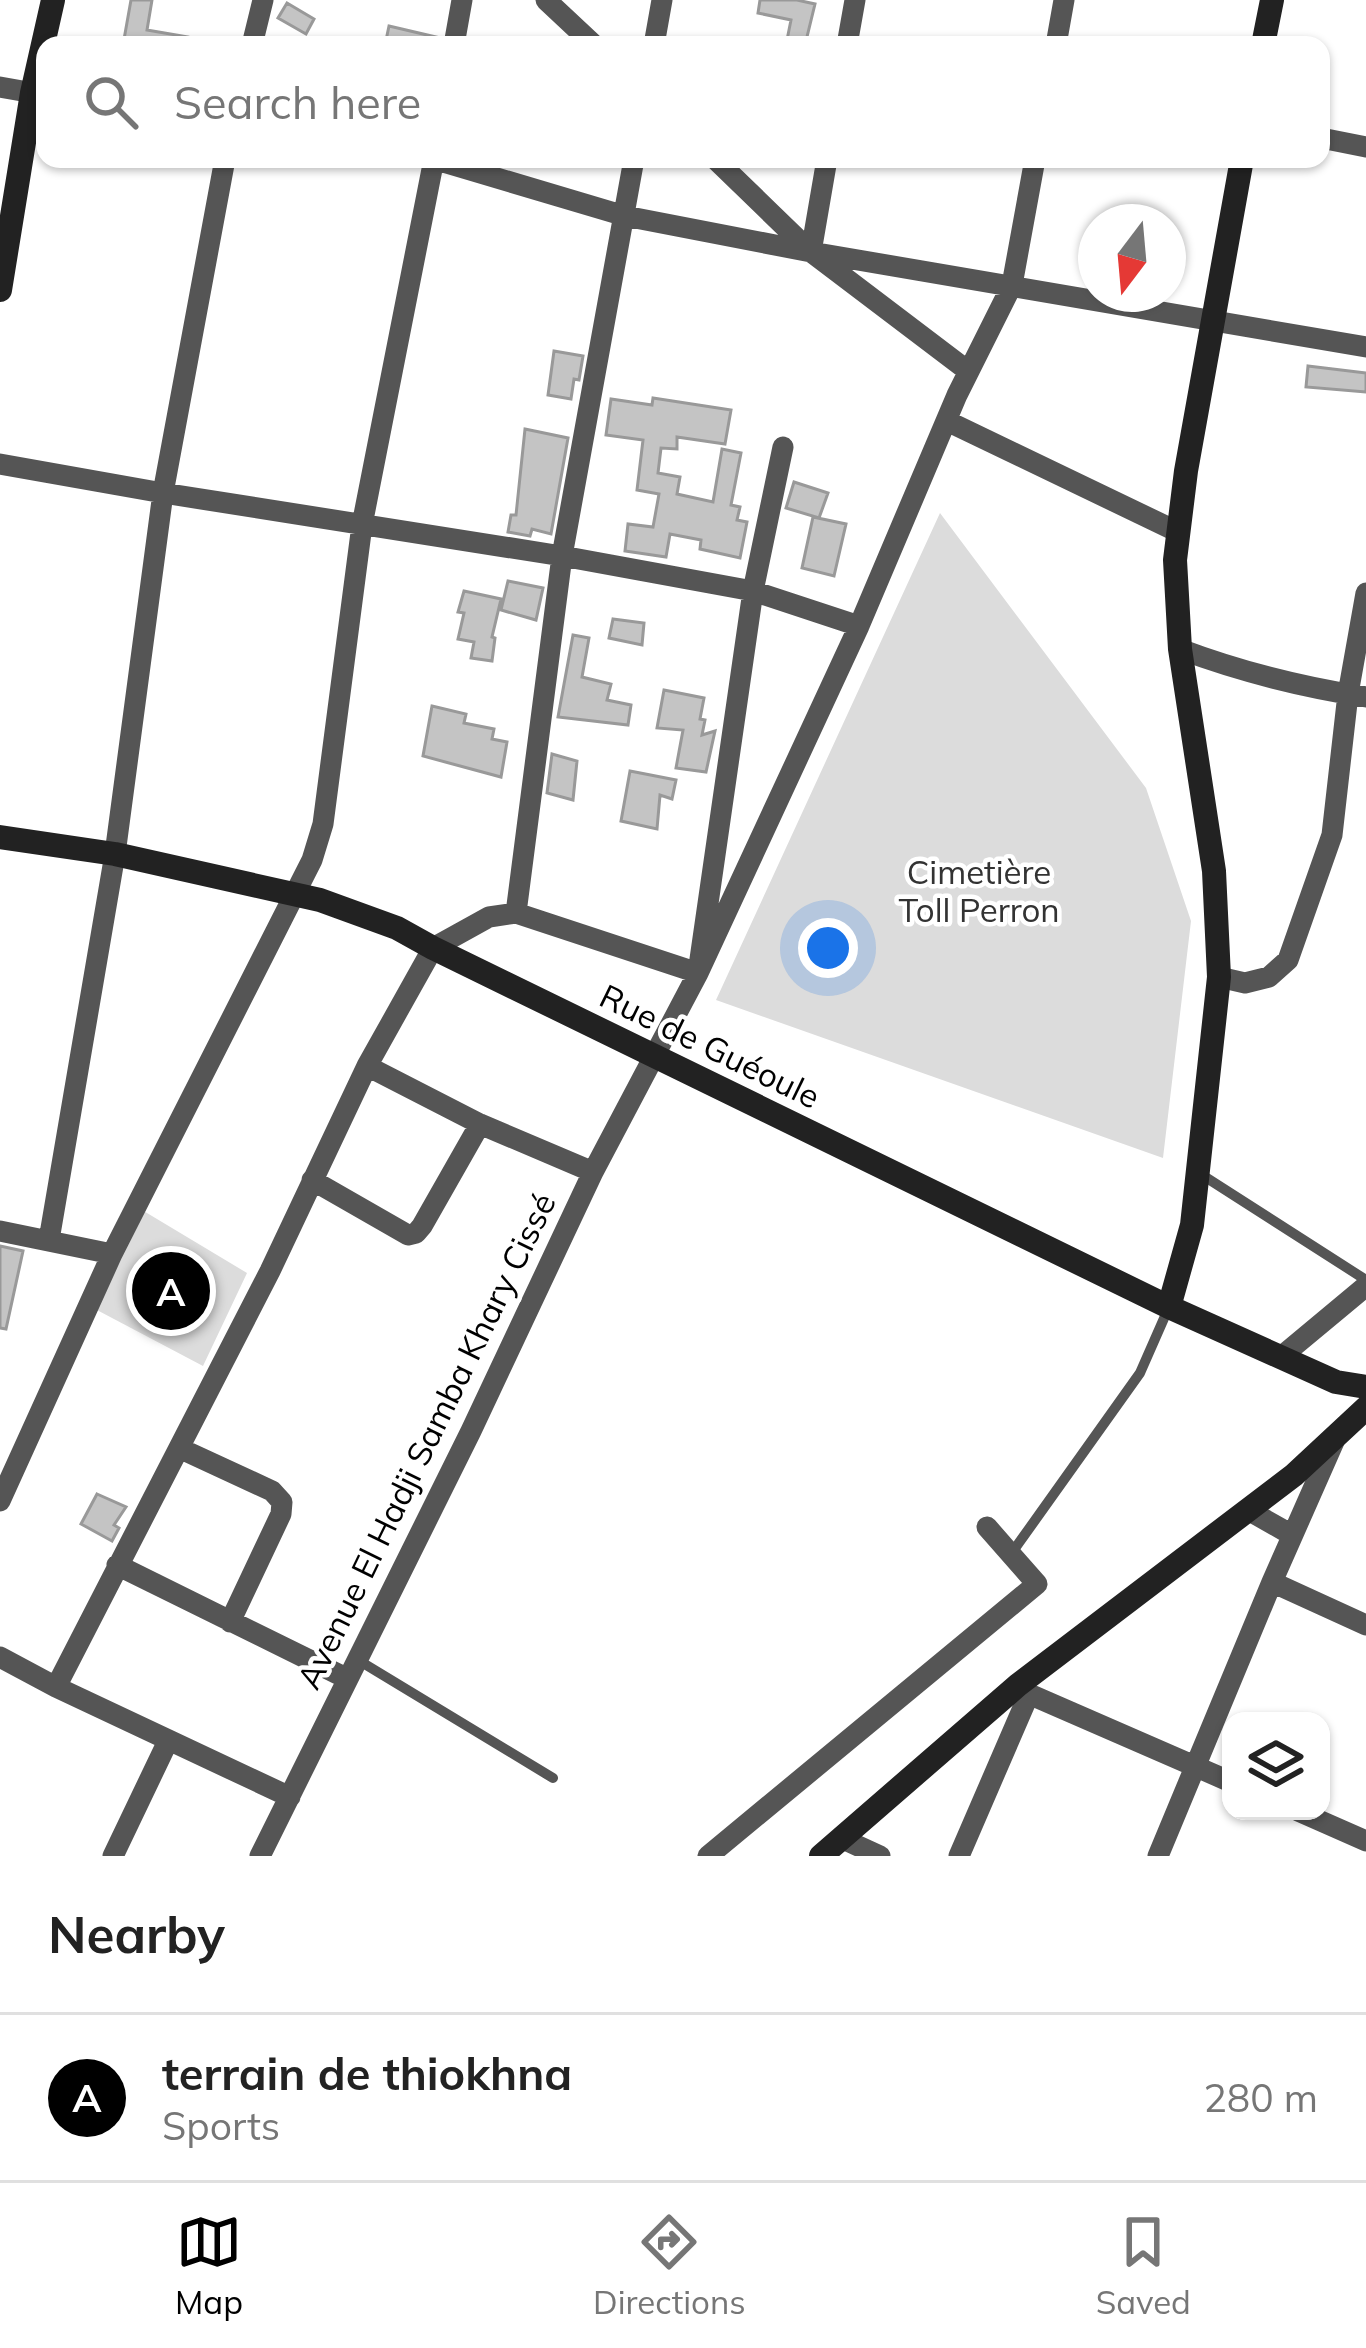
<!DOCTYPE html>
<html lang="en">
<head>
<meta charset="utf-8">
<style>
	body { margin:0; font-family:Mulish,sans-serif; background:#f6f6f6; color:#222 }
	.controls { position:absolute; right:36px; bottom:36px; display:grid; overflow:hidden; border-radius:24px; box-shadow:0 3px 9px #0004 }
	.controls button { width:108px; height:108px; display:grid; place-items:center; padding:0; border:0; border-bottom:3px solid #e0e0e0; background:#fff; color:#222; font:60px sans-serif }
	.compass { position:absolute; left:1078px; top:204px; width:108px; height:108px; border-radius:50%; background:#fff; box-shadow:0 3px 9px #0004; rotate:196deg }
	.you { position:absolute; left:828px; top:948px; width:42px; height:42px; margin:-30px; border:9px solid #fff; border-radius:50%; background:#1a73e8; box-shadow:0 0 0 18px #1a73e833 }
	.badge { display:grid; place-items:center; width:78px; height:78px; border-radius:50%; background:#000; color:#fff; font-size:39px; font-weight:700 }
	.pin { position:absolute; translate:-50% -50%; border:6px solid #fff; box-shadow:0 3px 12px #0006 }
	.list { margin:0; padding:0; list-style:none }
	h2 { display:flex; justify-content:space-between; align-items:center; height:156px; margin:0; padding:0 48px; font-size:51px }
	h2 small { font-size:39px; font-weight:400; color:#767676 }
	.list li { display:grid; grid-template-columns:78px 1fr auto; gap:36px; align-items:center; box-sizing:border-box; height:168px; padding:0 48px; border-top:3px solid #e0e0e0 }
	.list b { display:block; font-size:45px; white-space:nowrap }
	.list p { margin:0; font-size:39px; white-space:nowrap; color:#767676 }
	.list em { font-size:39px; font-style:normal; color:#767676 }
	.icon { flex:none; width:66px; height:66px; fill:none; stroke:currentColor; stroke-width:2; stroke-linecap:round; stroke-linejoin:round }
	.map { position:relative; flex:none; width:1366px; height:1856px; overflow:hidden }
	.search { position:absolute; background:#fff; box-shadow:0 3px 9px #0004; left:36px; right:36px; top:36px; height:132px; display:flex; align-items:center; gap:30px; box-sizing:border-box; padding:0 42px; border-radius:24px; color:#767676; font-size:45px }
	.sheet { height:324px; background:#fff }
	nav { display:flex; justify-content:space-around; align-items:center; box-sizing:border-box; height:168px; border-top:3px solid #e0e0e0; background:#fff; font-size:33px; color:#767676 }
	nav a { display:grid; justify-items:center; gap:6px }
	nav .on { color:#000 }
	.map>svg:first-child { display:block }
	.green { fill:#dcdcdc }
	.building { fill:#c4c4c4; stroke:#999; stroke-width:3 }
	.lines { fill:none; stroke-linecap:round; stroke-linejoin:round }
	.lane { stroke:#555; stroke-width:10 }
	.street { stroke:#555; stroke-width:21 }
	.secondary { stroke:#222; stroke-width:24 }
	.labels { text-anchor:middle; stroke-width:9; stroke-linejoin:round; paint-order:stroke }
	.park-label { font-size:33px; fill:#333; stroke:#fff }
	.street-label { font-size:33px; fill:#000; stroke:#fff }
</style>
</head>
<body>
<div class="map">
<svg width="1366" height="1856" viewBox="0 0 1366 1856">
	<rect width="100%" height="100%" fill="#fff"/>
	<path class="green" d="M 940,513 L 1146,788 L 1191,921 L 1163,1158 L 716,1000 Z
		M 142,1210 L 247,1273 L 203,1366 L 95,1309 Z"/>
	<path class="building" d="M 131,0 L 152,0 L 147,30 L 188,37 L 188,45 L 123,45 Z
		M 760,0 L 797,0 L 815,4 L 805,45 L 786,45 L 791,20 L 758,13 Z
		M 287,3 L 314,19 L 306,34 L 278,18 Z
		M 389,26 L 440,38 L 439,45 L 385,45 Z
		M 554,351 L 583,356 L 579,380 L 574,379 L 571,399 L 548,395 Z
		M 1308,366 L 1366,373 L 1366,392 L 1306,387 Z
		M 653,398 L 731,410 L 725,444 L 677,437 L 677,449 L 661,448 L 658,473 L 680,477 L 677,494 L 713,502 L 722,449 L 741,453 L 731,505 L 740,507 L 737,520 L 747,522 L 740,558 L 700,549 L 701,540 L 670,534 L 666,557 L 625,551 L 628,524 L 653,527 L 659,494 L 637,490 L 643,440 L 606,435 L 611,399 L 652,405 Z
		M 525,429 L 568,438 L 551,534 L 532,529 L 530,536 L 508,532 L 511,515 L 516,515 Z
		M 794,482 L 828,493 L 819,518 L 786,508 Z
		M 813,517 L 846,524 L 834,576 L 802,568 Z
		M 508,581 L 543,588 L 536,620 L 501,610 Z
		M 464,591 L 501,599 L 492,637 L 495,638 L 492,661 L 471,658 L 474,642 L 458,639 L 464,613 L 458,612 Z
		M 613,619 L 644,623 L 642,645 L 609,638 Z
		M 573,635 L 589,638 L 582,677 L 611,684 L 607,700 L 631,705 L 628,725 L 558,717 Z
		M 664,690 L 704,698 L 700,719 L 705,720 L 702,735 L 715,731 L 706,772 L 676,768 L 683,730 L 657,728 Z
		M 432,706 L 466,714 L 464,723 L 494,729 L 492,739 L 507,742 L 501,777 L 423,756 Z
		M 552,754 L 577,761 L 573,800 L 547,793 Z
		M 630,771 L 676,780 L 672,799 L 660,795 L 657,829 L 621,821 Z
		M 0,1246 L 23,1251 L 6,1329 L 0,1328 Z
		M 97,1494 L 126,1507 L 114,1525 L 119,1528 L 112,1541 L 81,1524 Z"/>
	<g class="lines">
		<path class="lane" d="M 1199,1173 L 1366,1280
			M 1011,1554 L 1140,1373 L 1169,1307
			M 358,1660 L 553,1778"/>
		<path class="street" d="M 546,0 L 594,45
			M 252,45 L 263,0
			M 454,45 L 462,0
			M 654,45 L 662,0
			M 847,45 L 855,0
			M 1056,45 L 1064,0
			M 0,87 L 45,95
			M 1321,138 L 1366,147
			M 433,159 L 625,216 L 811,252 L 1366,347
			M 715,159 L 811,252 L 968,371
			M 811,252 L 827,159
			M 947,421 L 1178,532
			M 0,464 L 163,493 L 562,556 L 753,591 L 859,626
			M 1180,649 C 1241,672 1302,687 1366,697
			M 516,913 L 562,556 L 634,159
			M 1219,977 L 1245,983 L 1269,977 L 1288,960 L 1332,835 L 1348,694 L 1366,593
			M 367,1066 L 480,1124 L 593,1172
			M 312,1180 L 408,1235 L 416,1233 L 422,1226 L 480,1124
			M 0,1231 L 112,1254
			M 49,1240 L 115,854 L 163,493 L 225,159
			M 1282,1356 L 1366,1286
			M 179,1448 L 272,1491 L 282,1502 L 281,1514 L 230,1622
			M 0,1501 L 112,1254 L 312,860 L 323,824 L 362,525 L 434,159
			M 1248,1510 L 1292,1535
			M 117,1565 L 346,1678
			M 1272,1582 L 1366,1625
			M 0,1657 L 56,1687 L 290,1797
			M 1018,1685 L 1029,1694 L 1231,1782
			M 56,1687 L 270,1271 L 367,1066 L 433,948 L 489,917 L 516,913 L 698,973 L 753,591 L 783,447
			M 1298,1811 L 1366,1841
			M 843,1839 L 880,1856
			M 113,1856 L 168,1741
			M 260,1856 L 471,1431 L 593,1172 L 698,973 L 859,626 L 957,395 L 1012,285 L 1035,159
			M 708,1856 L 1037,1584 L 987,1527
			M 959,1856 L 1029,1694
			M 1158,1856 L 1272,1582 L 1336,1437"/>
		<path class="secondary" d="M 1263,45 L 1272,0
			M 0,290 L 32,93 L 53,0
			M 0,837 L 115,854 L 320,900 L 397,928 L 433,948 L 1169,1307 L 1336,1382 L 1366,1387
			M 1169,1307 L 1192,1225 L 1219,977 L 1214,871 L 1180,649 L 1175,560 L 1186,471 L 1242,159
			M 821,1856 L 1018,1685 L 1294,1475 L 1366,1408"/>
	</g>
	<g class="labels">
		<g class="park-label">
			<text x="979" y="884">Cimetière<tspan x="979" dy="38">Toll Perron</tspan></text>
		</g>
		<g class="street-label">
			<text transform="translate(710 1046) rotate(26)" y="12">Rue de Guéoule</text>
			<text transform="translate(426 1441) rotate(-64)" y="12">Avenue El Hadji Samba Khary Cissé</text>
		</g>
	</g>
</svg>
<div class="controls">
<button><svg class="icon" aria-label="layers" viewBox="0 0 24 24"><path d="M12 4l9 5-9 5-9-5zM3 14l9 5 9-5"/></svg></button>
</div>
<svg class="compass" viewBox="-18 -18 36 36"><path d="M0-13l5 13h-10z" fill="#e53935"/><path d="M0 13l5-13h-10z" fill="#767676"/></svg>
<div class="you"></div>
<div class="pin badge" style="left:171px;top:1291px">A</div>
<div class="search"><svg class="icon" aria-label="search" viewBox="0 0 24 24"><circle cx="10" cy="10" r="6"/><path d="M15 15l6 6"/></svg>Search here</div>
</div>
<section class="sheet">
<h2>Nearby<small></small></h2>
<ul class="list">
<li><span class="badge">A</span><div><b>terrain de thiokhna</b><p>Sports</p></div><em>280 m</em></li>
</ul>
</section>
<nav>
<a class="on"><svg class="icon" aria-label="map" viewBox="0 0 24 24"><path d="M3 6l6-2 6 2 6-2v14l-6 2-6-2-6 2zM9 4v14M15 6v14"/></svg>Map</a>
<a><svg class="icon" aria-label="directions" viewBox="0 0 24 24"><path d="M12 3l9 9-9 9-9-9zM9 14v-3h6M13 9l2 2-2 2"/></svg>Directions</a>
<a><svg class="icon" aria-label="saved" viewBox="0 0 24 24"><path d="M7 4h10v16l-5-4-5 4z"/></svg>Saved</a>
</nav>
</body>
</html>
